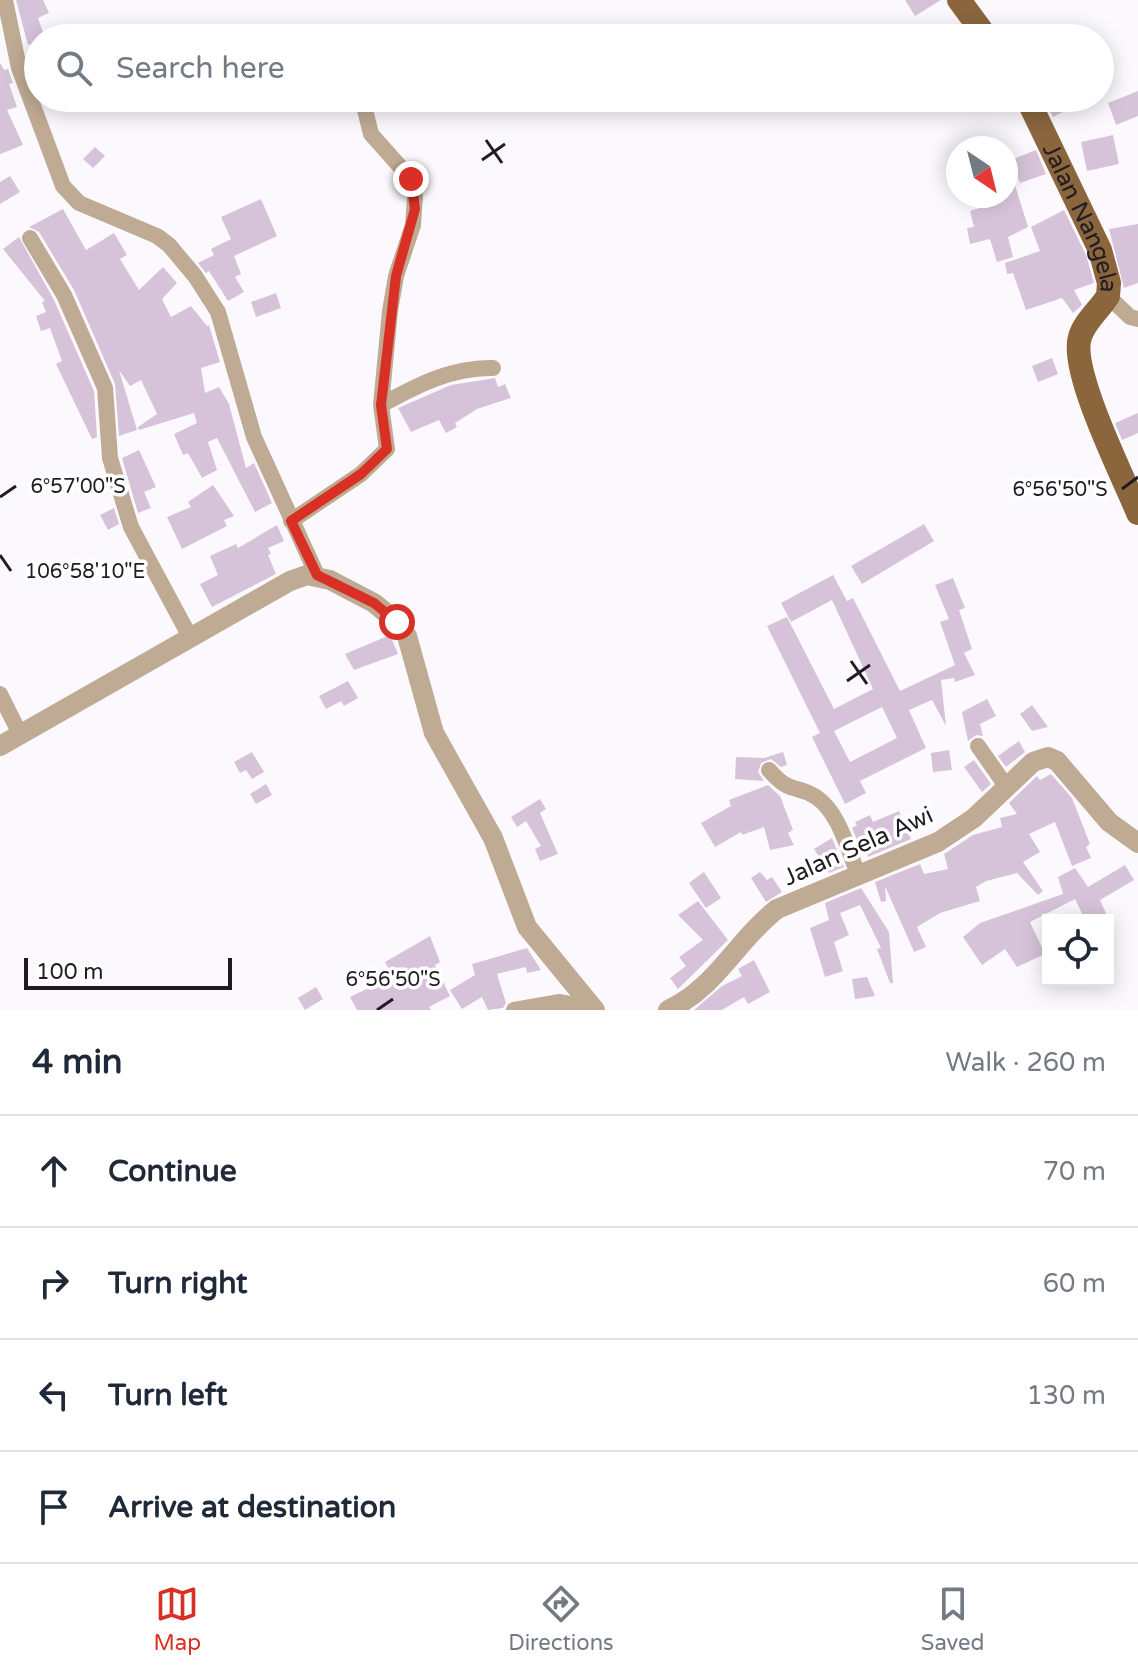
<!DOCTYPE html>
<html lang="en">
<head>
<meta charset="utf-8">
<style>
	body { margin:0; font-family:"Varela Round",sans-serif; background:#f6f6f7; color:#1f2937 }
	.controls { position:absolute; right:24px; bottom:24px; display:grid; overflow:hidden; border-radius:0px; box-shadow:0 4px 20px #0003 }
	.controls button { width:72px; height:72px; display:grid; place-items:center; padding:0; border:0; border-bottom:2px solid #e0e1e3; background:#fff; color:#1f2937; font:40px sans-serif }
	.compass { position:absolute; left:946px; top:136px; width:72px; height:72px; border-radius:50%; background:#fff; box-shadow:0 4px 20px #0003; rotate:145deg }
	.scale { position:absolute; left:24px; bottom:20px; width:208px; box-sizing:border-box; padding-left:8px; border:4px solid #211b23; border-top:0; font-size:22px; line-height:28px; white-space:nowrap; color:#211b23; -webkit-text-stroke:6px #fff; paint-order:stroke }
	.stop { position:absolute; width:24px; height:24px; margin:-18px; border:6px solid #d93025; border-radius:50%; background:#fff }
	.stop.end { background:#d93025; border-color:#fff; box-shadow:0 2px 8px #0008 }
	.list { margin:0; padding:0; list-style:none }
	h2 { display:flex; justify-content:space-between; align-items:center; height:104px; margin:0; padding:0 32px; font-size:34px }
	h2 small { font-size:26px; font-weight:400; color:#747a83 }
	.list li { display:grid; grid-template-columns:52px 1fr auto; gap:24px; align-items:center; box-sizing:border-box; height:112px; padding:0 32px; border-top:2px solid #e0e1e3 }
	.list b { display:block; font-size:30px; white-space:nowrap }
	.list em { font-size:26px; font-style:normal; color:#747a83 }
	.icon { flex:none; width:44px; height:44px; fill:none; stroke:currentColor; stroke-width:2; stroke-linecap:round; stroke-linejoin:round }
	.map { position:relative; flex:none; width:1138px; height:1010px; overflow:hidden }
	.search { position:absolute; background:#fff; box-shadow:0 4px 20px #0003; left:24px; right:24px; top:24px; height:88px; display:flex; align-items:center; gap:20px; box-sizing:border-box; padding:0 28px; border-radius:44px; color:#747a83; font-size:30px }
	.sheet { height:552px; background:#fff }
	nav { display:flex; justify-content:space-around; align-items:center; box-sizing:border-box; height:112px; border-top:2px solid #e0e1e3; background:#fff; font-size:22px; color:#747a83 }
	nav a { display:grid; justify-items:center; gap:4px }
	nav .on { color:#d93025 }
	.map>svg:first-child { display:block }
	.building { fill:#d6c3d9; fill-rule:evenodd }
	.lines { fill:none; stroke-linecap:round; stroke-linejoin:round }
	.minor { stroke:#bfaa93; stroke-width:16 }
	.tertiary { stroke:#bfaa93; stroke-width:20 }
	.primary { stroke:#8b663d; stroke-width:24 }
	.route { stroke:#d93025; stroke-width:10 }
	.ticks { fill:none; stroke:#211b23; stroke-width:3 }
	.labels { text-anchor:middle; stroke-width:7; stroke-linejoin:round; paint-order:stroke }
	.street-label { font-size:24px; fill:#211b23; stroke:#fff }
	.ticks-label { font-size:20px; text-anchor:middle; fill:#211b23; stroke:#fff; stroke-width:7; stroke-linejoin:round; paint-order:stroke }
</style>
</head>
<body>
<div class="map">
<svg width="1138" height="1010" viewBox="0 0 1138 1010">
	<rect width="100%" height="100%" fill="#fcf9fe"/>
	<path class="building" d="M 16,0 L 43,0 L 49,13 L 38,18 L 45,38 L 38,38 L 38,42 L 28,45 Z
		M 905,0 L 941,0 L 915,16 Z
		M 0,63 L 4,70 L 8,69 L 13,83 L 9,84 L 17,107 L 7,110 L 23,145 L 0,154 Z
		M 1138,91 L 1138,116 L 1116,125 L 1108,103 Z
		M 1044,98 L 1058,98 L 1065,111 L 1053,117 Z
		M 1113,135 L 1119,164 L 1087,171 L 1081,142 Z
		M 95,147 L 105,156 L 93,168 L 83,159 Z
		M 1036,150 L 1046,174 L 1020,183 L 1011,160 Z
		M 1010,169 L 1028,227 L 1008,237 L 1013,257 L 997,262 L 990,239 L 970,244 L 967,228 L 974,227 L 970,211 L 986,206 L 984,196 L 1006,196 L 1006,170 Z
		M 10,176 L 20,192 L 0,204 L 0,182 Z
		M 261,199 L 277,236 L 234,256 L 241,274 L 235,277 L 244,292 L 228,301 L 209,271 L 206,273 L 198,263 L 214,255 L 211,249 L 231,239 L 221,217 Z
		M 63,209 L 86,250 L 114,233 L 127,255 L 120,259 L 139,290 L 163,267 L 177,283 L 162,299 L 171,317 L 191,306 L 207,326 L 209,325 L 220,362 L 201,368 L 205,393 L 219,387 L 229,404 L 246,468 L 254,463 L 272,503 L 255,512 L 217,438 L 208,442 L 217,470 L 202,478 L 188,453 L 183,455 L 174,434 L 197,423 L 194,413 L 139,430 L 138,427 L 157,414 L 141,380 L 130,386 L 119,370 L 137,430 L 119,436 L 115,384 L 74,290 L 39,232 L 29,227 Z
		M 1064,210 L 1086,255 L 1094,283 L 1074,290 L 1082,305 L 1073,313 L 1062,298 L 1026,310 L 1013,273 L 1007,274 L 1005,263 L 1040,251 L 1031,227 Z
		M 1138,224 L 1138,283 L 1124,288 L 1109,229 Z
		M 19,237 L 54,300 L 94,391 L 97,437 L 92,439 L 56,364 L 62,361 L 50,328 L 41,331 L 36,316 L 46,312 L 42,302 L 45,301 L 3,249 Z
		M 276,293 L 281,308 L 256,317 L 251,302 Z
		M 1052,358 L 1058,374 L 1038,382 L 1032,366 Z
		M 495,378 L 498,387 L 505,384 L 511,398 L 477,409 L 455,423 L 457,427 L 446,433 L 439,420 L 411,432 L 398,408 L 451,385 Z
		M 1138,413 L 1138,433 L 1122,440 L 1115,423 Z
		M 139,450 L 156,487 L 144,492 L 151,508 L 138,513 L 122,458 Z
		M 213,485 L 234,516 L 224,520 L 227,526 L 182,549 L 167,517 L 191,507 L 188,502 Z
		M 114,508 L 119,524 L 108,530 L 100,515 Z
		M 924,524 L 934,541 L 862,584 L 851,566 Z
		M 277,525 L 284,541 L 268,548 L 271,554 L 268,555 L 276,574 L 212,607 L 200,584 L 218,575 L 210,556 L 236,544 L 238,548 Z
		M 833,575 L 847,601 L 853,598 L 900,691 L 955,665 L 940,622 L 949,619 L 935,585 L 953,578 L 965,608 L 959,610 L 972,649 L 964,653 L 975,675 L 955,682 L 954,678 L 941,680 L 946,726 L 932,700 L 909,710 L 926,748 L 860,781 L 866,793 L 845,804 L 812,737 L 820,733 L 767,626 L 787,617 L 834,709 L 873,689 L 832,600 L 791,622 L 781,603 ZM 882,707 L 897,738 L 850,762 L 834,731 Z
		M 390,635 L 398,654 L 354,670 L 345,654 Z
		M 348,681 L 358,698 L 344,706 L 341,701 L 326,709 L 319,696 Z
		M 987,699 L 996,716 L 980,724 L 983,736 L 976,735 L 968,741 L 962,712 Z
		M 1032,705 L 1048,727 L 1032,731 L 1020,714 Z
		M 1019,741 L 1025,752 L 1006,767 L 998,756 Z
		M 949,750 L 952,770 L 933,772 L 931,753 Z
		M 252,752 L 264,772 L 252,779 L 246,770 L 240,773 L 234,762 Z
		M 783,752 L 787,765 L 781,767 L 771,759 L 761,763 L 758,772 L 764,781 L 735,779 L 736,757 L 764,758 Z
		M 974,760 L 991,784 L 982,792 L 964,767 Z
		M 1051,774 L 1072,798 L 1090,844 L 1086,847 L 1091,858 L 1072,866 L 1055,822 L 1029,834 L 1040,852 L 1023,862 L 1043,891 L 1038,895 L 1017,873 L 986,881 L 976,887 L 980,901 L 940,913 L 917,927 L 926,947 L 914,952 L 885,886 L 886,901 L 881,902 L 875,882 L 920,864 L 924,874 L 948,869 L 944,854 L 973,835 L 1002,827 L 1000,818 L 1017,814 L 1009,803 L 1037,776 L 1040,780 Z
		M 266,784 L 272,795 L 256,804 L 250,794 Z
		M 768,785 L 780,796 L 793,830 L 788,833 L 794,845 L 770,850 L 764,827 L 742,835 L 741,832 L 715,847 L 701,823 L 731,806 L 729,800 Z
		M 540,799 L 546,809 L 540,813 L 558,854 L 540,861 L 535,849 L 541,846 L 526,821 L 517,827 L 511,817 Z
		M 899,811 L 911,839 L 868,857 L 866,847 L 861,850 L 852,828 L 857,825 L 855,822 L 870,815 L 873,822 Z
		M 832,838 L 844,867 L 829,873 L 814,849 Z
		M 1125,865 L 1134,880 L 1100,900 L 1109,920 L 1085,920 L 1075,899 L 1030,922 L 1045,954 L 1017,967 L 1005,949 L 982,965 L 963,937 L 980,923 L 1063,894 L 1058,877 L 1075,868 L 1088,887 Z
		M 704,872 L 721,898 L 706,908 L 689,883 Z
		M 760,872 L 767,880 L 772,877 L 782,892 L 766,902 L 751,878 Z
		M 861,888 L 889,932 L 893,983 L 890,983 L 877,949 L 881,948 L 860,905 L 840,913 L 849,935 L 834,942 L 843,971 L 825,977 L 810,928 L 829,920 L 825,903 Z
		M 698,901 L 728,940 L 678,989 L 670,978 L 686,966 L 679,957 L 703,940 L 678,915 Z
		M 430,936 L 440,962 L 435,965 L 450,996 L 429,1007 L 431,1010 L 357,1010 L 350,997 L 393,976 L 385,962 Z
		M 527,948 L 541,970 L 527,973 L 526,967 L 497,974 L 506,1003 L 503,1008 L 488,1010 L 482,997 L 462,1009 L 450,990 L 475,975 L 472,964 Z
		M 754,960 L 770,992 L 748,1004 L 744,997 L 722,1010 L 694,1010 L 722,986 L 742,976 L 738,969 Z
		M 867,977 L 875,996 L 855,999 L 852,979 Z
		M 316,987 L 323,999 L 305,1010 L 298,998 Z"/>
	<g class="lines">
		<path class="minor" d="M 5,0 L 19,68 L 63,186 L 79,203 L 157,236 L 169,245 L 195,276 L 218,312 L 254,437 L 317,575
			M 30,238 L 64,295 L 105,388 L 110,458 L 131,527 L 190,637
			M 1108,296 L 1130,317 L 1138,319
			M 381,405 C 416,386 451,367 493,368
			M 291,521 L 361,474 L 387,449 L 381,405 L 390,311 L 396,276 L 413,225 L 415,197 L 411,179 L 371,134 L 362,98
			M 0,694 L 20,734
			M 978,746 L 1006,786
			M 769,770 C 792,796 794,783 816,797 C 839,812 848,850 858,874
			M 514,1010 L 560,1002 L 592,1008"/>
		<path class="tertiary" d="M 0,746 L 290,581 L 307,575 L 330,580 L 374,603 L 397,622 L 407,636 L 434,733 L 493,838 L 527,927 L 595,1010
			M 668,1010 C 716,988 737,940 777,909 L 938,842 L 974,818 L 1033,762 L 1048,757 L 1057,761 L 1109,822 L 1138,843"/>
		<g class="primary">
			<path d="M 959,0 L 987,38"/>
			<path id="s1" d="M 1027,98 L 1100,250 L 1109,283 L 1108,296 C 1100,309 1084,322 1080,337 C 1069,370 1124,478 1138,513"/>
		</g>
	</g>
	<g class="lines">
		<path class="route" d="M 397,622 L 374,603 L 317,575 L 291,521 L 361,474 L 387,449 L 381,405 L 396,276 L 415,209 L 411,179"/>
	</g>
	<path class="ticks" d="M 486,140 L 502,163M 482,160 L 505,144M 1122,489 L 1138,477M 0,497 L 16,486M 0,555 L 11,571M 851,661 L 867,684M 847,681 L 870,665M 377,1010 L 393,999"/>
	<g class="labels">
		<g class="street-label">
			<text dy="8" stroke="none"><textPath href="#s1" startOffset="132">Jalan Nangela</textPath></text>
			<text transform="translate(858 846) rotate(-24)" y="8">Jalan Sela Awi</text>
		</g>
	</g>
	<g class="ticks-label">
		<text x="78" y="493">6°57'00"S</text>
		<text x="1060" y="496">6°56'50"S</text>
		<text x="85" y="578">106°58'10"E</text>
		<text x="393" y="986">6°56'50"S</text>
	</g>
</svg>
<div class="controls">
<button><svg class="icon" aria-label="locate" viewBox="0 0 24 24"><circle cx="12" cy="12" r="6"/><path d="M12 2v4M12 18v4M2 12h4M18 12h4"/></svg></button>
</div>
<svg class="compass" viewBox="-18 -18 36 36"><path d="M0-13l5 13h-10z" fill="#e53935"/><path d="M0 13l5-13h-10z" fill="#747a83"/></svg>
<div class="scale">100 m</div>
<div class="stop" style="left:397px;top:622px"></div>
<div class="stop end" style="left:411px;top:179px"></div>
<div class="search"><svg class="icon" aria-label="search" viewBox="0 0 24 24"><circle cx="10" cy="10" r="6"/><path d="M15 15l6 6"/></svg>Search here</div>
</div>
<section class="sheet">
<h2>4 min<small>Walk · 260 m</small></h2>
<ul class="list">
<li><svg class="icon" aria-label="ahead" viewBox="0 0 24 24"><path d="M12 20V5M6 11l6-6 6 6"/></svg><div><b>Continue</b></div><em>70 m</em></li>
<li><svg class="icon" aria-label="right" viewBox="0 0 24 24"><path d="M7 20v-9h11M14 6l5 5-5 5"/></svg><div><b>Turn right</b></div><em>60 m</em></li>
<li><svg class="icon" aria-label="left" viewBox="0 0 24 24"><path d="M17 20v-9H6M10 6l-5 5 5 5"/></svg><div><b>Turn left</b></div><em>130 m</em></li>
<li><svg class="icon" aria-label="arrive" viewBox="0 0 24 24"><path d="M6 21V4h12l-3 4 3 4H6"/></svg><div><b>Arrive at destination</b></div></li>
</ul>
</section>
<nav>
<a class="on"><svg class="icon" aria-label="map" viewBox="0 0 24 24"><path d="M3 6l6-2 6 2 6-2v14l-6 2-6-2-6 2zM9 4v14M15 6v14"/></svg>Map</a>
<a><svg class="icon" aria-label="directions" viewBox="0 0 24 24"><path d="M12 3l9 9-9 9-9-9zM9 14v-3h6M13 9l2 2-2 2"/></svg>Directions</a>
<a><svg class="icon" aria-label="saved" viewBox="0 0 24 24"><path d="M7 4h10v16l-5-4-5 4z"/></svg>Saved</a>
</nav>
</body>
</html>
